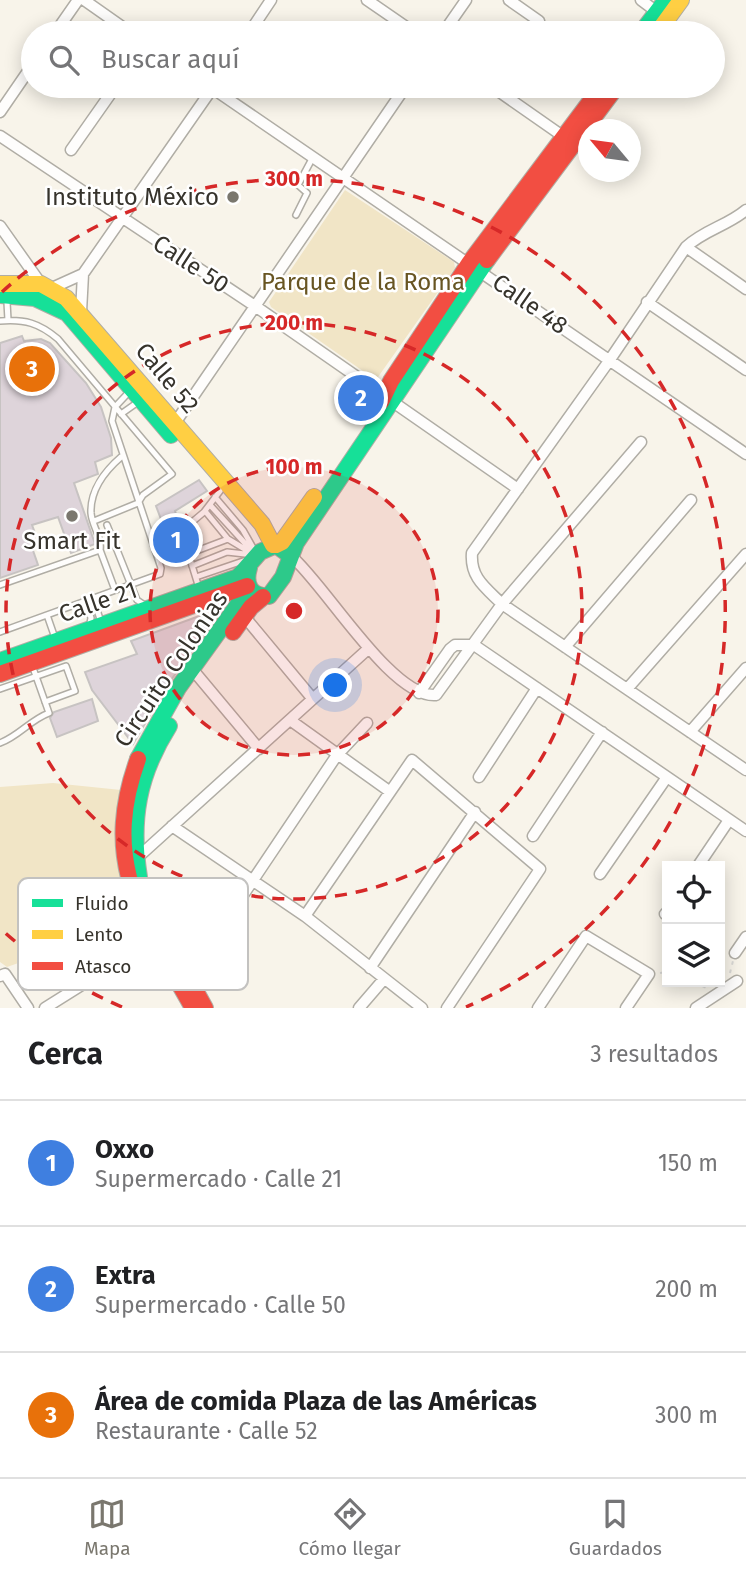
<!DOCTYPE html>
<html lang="es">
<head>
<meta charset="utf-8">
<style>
	body { margin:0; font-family:"Fira Sans",sans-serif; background:#f6f6f6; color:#202124 }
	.controls { position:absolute; right:21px; bottom:21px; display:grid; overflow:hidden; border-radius:0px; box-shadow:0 4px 18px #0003 }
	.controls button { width:63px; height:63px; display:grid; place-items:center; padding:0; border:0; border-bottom:2px solid #e0e0e0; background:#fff; color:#202124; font:35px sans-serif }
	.compass { position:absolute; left:578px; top:119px; width:63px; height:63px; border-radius:50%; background:#fff; box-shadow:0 4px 18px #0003; rotate:299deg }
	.you { position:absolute; left:336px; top:686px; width:24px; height:24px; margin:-18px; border:5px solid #fff; border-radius:50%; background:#1a73e8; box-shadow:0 0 0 10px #1a73e833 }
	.badge { display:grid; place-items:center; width:46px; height:46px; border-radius:50%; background:#7a776e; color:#fff; font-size:23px; font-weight:700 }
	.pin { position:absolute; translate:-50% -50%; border:4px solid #fff; box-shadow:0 2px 7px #0006 }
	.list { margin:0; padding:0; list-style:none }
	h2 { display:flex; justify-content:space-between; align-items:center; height:91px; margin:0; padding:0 28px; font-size:30px }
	h2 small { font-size:23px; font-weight:400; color:#757577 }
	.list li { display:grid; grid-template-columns:46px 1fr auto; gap:21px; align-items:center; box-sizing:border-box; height:126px; padding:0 28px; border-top:2px solid #e0e0e0 }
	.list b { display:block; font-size:26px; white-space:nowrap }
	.list p { margin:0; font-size:23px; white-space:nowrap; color:#757577 }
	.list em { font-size:23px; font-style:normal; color:#757577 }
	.icon { flex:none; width:38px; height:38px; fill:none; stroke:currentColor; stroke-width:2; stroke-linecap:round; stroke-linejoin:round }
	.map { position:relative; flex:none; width:746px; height:1008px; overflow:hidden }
	.search { position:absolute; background:#fff; box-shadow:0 4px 18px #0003; left:21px; right:21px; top:21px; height:77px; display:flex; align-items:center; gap:18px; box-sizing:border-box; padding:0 24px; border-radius:38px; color:#757577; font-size:26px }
	.sheet { height:469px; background:#fff }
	nav { display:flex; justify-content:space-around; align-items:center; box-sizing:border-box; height:98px; border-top:2px solid #e0e0e0; background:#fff; font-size:19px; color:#757577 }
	nav a { display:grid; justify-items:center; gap:4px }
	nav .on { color:#7a776e }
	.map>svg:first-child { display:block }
	.green { fill:#f1e5c6 }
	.building { fill:#ded4da; stroke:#c7c3c2; stroke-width:2 }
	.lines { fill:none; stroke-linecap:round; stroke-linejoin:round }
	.lane-casing { stroke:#b0ada5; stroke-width:8 }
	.street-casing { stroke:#b0ada5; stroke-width:13 }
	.fast-casing { stroke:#b0ada5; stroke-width:18 }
	.slow-casing { stroke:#b0ada5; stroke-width:18 }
	.jam-casing { stroke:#b0ada5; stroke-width:18 }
	.path { stroke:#d9d8d5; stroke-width:2; stroke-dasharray:3.5 5; stroke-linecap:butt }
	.lane { stroke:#fefdfc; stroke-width:5 }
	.street { stroke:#fefdfc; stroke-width:10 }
	.fast { stroke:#16e098; stroke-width:16 }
	.slow { stroke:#ffcf43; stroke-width:16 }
	.jam { stroke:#f24e42; stroke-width:16 }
	.ring { fill:none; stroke:#d62828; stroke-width:3.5; stroke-dasharray:12 9 }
	.poi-dot { fill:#7a776e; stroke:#fff; stroke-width:2.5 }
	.labels { text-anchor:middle; stroke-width:5; stroke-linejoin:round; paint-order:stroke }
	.poi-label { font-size:24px; fill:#36332c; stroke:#fff; text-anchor:end }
	.street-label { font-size:24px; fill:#36332c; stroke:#fff }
	.park-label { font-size:24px; fill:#685522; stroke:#fff }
	.key { fill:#fff; stroke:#c3c2c0; stroke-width:2 }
	.key-label { font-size:19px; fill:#36332c }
	.centre { fill:#d62828; stroke:#fff; stroke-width:3.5 }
	.ring-label { font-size:21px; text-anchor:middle; font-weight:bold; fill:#d62828; stroke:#fff; stroke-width:5; stroke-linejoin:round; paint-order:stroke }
</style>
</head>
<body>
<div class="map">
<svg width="746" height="1008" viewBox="0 0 746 1008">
	<rect width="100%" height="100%" fill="#f8f4ea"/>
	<path class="green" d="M 345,190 L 454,262 L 455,268 L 378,377 L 373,378 L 271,307 L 269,302 Z
		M 53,783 L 121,790 L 125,881 L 27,960 L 7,967 L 0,962 L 0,787 Z"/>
	<path class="building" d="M 22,336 L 24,341 L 41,339 L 50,343 L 86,383 L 101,407 L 111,438 L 112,455 L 95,462 L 98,474 L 74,483 L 95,544 L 71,553 L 58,517 L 32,525 L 35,533 L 28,536 L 38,565 L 0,578 L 0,343 Z
		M 199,480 L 207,491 L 175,511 L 187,547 L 184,553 L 175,556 L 156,506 Z
		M 202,615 L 210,625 L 169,683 L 133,744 L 92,690 L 85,672 L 137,654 L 131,641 Z
		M 92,699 L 98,721 L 57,737 L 50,718 L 54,712 Z"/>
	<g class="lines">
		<defs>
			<path id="lane" d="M 296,215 L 307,193 L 298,185 L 313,157
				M 8,320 L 7,302 L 11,297
				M 0,321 C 25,319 39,323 58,339 L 172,474 L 143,495 L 138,503 L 94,521
				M 121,414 L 138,402
				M 215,497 L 243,530 L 256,553
				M 210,505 L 252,551
				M 107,525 L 137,600 L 146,606
				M 228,539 L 248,551
				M 191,553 L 228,539 L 205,511
				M 192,566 L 227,552 L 254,555
				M 196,577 L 249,559
				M 0,585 L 100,550
				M 199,588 L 190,559 L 193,547 L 185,528 L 204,512 L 220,491
				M 115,590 L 100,550 C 102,537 92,526 91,513 C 90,490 106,470 121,457
				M 93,598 L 101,622
				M 86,601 L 91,618 L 89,628
				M 47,615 L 55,638
				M 0,632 L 160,574 L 161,568 L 112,421 L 115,407 L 130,391
				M 0,689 L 66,666 L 75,691 L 45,702
				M 0,743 C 19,736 30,720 49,713 L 32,665"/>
			<path id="street" d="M 84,0 L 131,33
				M 367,0 L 415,33
				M 509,0 L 539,21
				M 641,0 L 657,12
				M 55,33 L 78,0
				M 249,33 L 271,0
				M 443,33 L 466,0
				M 209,86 L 746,454
				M 491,86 L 564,137
				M 0,112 L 33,64
				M 0,136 L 255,306 L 518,489
				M 71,150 L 116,86
				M 746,210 C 727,226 704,230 686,247 L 609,361 L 472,553 C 470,578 486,588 502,604 L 746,770
				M 0,226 L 41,284
				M 686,247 L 746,289
				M 52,288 L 83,274 L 214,86
				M 647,302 L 746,370
				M 81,312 L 83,274
				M 175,423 L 406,86
				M 291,556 C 324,583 392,699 436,695 L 502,604 L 641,442
				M 244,616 L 312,698
				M 565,647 L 691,500
				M 193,670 L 259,749
				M 627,689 L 746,554
				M 419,693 L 450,649 L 455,645 L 474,645 L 746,831
				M 290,720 L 389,791
				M 690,732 L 746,668
				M 479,777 L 537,688
				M 172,826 L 305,916 L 422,1008
				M 533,836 L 602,732
				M 136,859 L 368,649
				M 698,866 L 729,820
				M 600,874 L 667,777
				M 665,914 L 667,912
				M 305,916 L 412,760 L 540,869 L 447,1008
				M 735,953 L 746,937
				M 370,968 L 475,812
				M 0,976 L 5,974 L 28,1008
				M 184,978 L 188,977 L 337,755 L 367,723
				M 45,1008 L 155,939
				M 359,1008 L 384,979
				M 538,1008 L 586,936 L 649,974 L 626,1008
				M 696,1008 L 737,981"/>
			<path id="fast" d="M 641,33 L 666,0
				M 0,295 L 35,298 L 67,313 L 171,435
				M 291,556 L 296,543 L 487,260
				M 0,661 L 238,577 L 260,552 L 276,545 L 291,556 L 283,577 L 269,596 C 251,597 244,585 249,568
				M 138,759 L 178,688 L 242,599 L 251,593
				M 139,877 C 130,820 138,775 169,726"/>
			<path id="slow" d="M 657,33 L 681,0
				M 0,284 L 41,284 L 66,298 L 262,524 L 273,545
				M 276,545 L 282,542 L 314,497"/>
			<path id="jam" d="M 487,260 L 617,86
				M 381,402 L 391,381 L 470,262 L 602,86
				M 233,632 L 251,607 L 263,597
				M 0,674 L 247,586
				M 138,759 C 100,864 143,919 193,1008
				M 177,957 L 205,1008"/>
		</defs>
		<use href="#lane" class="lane-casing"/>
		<use href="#street" class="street-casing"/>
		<use href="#fast" class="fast-casing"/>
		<use href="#slow" class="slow-casing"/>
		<use href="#jam" class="jam-casing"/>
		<path class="path" d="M 660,973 L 667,972
			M 730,973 L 733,961
			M 695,982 L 706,988"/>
		<use href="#lane" class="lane"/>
		<use href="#street" class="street"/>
		<use href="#fast" class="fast"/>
		<use href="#slow" class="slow"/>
		<use href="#jam" class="jam"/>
	</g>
	<circle cx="294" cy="611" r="144" fill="#d62828" fill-opacity=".12"/>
	<g class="ring">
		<circle cx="294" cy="611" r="144"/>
		<circle cx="294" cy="611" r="288"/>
		<path d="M122 1007A432 432 0 0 1 2 930M2 292A432 432 0 1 1 466 1007"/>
	</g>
	<g class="poi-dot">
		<circle cx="233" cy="197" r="7"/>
		<circle cx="72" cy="516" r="7"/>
	</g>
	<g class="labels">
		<g class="poi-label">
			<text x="219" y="205">Instituto México</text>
			<text x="72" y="549" text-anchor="middle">Smart Fit</text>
		</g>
		<g class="street-label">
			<text transform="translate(191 264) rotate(33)" y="8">Calle 50</text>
			<text transform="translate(530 304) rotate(35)" y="8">Calle 48</text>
			<text transform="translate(167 378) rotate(50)" y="8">Calle 52</text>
			<text transform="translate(98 602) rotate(-19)" y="8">Calle 21</text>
			<text transform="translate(171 669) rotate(-56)" y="8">Circuito Colonias</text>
		</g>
		<g class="park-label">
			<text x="363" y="290">Parque de la Roma</text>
		</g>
	</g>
	<rect x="18" y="878" width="230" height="112" rx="10" class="key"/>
	<rect x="32" y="899" width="31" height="8" fill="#16e098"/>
	<rect x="32" y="930" width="31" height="9" fill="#ffcf43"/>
	<rect x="32" y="962" width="31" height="8" fill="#f24e42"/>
	<g class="key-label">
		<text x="75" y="910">Fluido</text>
		<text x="75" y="941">Lento</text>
		<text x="75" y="973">Atasco</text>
	</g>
	<circle cx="294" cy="611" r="10" class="centre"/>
	<g class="ring-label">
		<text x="294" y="186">300 m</text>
		<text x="294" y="330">200 m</text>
		<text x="294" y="474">100 m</text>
	</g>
</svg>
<div class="controls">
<button><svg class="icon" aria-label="locate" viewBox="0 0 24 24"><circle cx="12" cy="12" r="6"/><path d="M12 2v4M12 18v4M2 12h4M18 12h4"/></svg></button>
<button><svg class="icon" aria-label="layers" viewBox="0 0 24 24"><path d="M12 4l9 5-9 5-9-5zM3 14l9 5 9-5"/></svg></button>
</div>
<svg class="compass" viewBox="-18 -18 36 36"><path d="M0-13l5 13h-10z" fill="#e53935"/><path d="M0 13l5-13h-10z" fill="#757577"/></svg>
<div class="you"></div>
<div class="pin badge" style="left:176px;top:540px;background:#3f7fe0">1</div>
<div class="pin badge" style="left:361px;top:398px;background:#3f7fe0">2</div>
<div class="pin badge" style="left:32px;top:369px;background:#e8710a">3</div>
<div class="search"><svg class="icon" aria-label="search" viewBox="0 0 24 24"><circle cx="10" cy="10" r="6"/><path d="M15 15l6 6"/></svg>Buscar aquí</div>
</div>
<section class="sheet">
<h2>Cerca<small>3 resultados</small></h2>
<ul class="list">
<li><span class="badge" style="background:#3f7fe0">1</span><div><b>Oxxo</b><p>Supermercado · Calle 21</p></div><em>150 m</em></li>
<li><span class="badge" style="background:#3f7fe0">2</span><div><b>Extra</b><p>Supermercado · Calle 50</p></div><em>200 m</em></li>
<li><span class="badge" style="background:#e8710a">3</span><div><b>Área de comida Plaza de las Américas</b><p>Restaurante · Calle 52</p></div><em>300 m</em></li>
</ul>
</section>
<nav>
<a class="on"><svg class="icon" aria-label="map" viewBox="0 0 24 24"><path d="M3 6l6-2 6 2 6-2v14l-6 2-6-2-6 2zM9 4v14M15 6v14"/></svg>Mapa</a>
<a><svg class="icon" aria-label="directions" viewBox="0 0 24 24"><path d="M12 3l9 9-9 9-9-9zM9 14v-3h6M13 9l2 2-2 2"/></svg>Cómo llegar</a>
<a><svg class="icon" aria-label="saved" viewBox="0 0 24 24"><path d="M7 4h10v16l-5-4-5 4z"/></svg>Guardados</a>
</nav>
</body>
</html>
